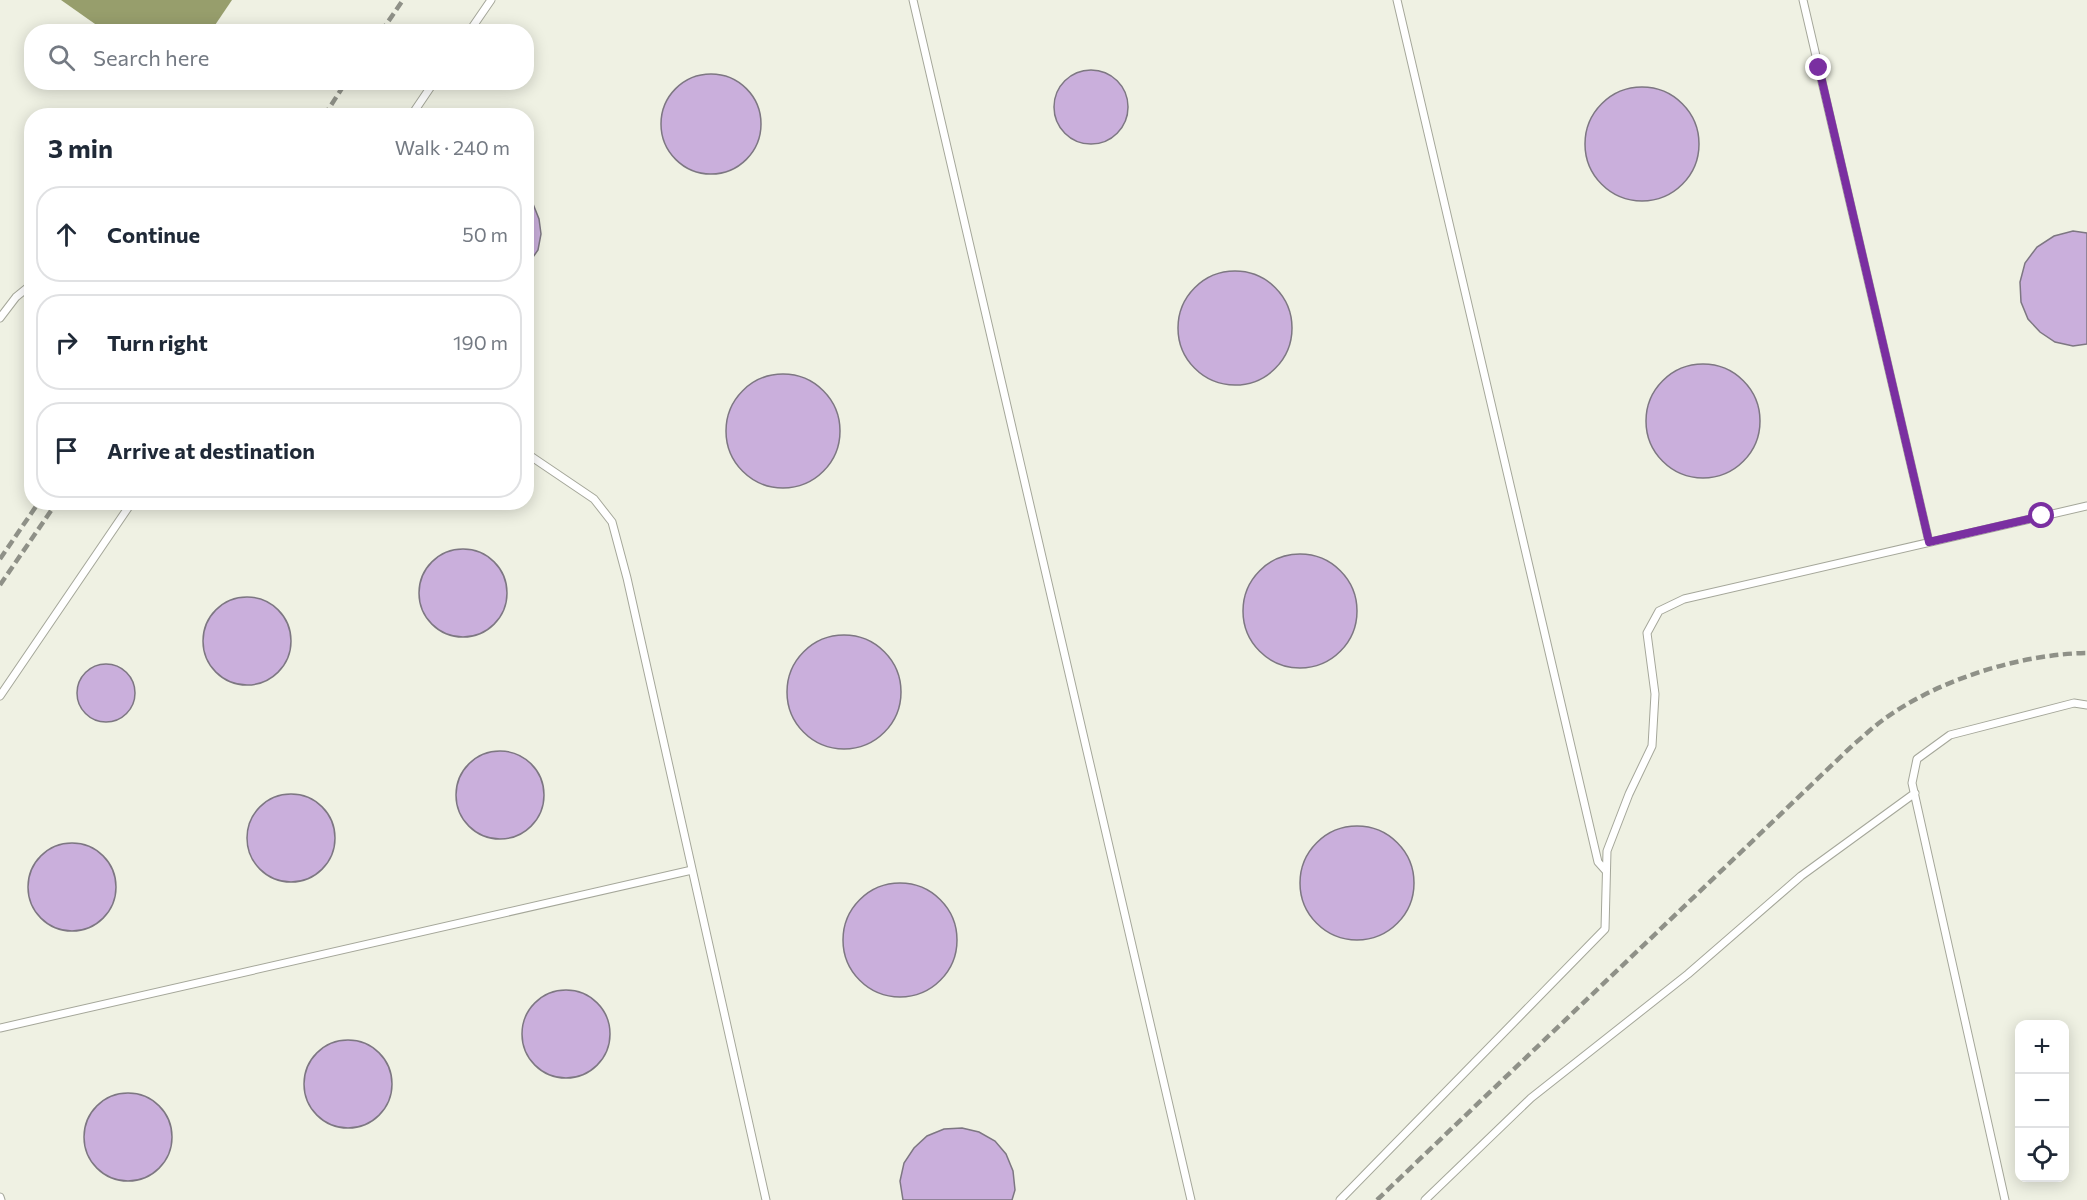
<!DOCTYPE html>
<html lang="en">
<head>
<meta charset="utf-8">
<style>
	body { margin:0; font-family:Commissioner,sans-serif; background:#f6f6f7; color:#1f2937 }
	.controls { position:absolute; right:18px; bottom:18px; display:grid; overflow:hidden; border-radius:12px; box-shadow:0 3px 15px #0003 }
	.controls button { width:54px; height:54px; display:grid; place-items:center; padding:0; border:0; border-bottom:2px solid #e0e1e3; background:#fff; color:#1f2937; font:30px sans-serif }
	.stop { position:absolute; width:18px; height:18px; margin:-14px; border:4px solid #7a2fa1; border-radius:50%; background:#fff }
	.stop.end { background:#7a2fa1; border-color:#fff; box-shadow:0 2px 6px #0008 }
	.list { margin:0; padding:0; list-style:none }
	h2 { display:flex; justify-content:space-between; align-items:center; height:78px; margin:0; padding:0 24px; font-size:26px }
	h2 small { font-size:20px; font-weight:400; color:#747a83 }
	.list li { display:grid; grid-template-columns:39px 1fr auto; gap:18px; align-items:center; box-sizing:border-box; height:96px; margin:0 12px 12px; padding:0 12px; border:2px solid #e0e1e3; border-radius:24px }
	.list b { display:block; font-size:22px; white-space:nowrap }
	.list em { font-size:20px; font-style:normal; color:#747a83 }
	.icon { flex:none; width:33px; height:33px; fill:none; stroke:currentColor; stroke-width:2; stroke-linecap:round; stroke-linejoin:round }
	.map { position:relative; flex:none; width:2087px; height:1200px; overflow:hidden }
	.search { position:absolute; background:#fff; box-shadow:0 3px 15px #0003; left:24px; top:24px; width:510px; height:66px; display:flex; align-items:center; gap:15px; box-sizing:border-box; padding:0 21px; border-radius:24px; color:#747a83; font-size:22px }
	.panel { position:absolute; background:#fff; box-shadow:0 3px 15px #0003; left:24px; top:108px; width:510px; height:402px; border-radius:24px }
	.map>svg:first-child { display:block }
	.water { fill:#979e6c }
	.building { fill:#caafdc; stroke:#7d7782; stroke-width:1.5 }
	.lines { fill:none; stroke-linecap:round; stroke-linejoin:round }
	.lane-casing { stroke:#a5a79a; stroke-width:9 }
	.lane { stroke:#fff; stroke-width:7 }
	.rail { stroke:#8f9188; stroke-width:4.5; stroke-dasharray:9 4.5; stroke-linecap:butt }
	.route { stroke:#7a2fa1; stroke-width:8 }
</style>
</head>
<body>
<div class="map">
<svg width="2087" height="1200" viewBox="0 0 2087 1200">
	<rect width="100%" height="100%" fill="#eff1e3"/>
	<path class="water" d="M 61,0 L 232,0 L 211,31 L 105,31 Z"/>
	<path class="building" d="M1054 107a37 37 0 1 1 74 0a37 37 0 1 1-74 0Z
		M661 124a50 50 0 1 1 100 0a50 50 0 1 1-100 0Z
		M1585 144a57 57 0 1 1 114 0a57 57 0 1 1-114 0Z
		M 526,197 L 533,204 L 539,219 L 541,234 L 538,250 L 526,267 Z
		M 2073,231 L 2087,233 L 2087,344 L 2073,346 L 2055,342 L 2040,332 L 2028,319 L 2021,302 L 2020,282 L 2025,263 L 2037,247 L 2054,236 Z
		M1178 328a57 57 0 1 1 114 0a57 57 0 1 1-114 0Z
		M1646 421a57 57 0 1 1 114 0a57 57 0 1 1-114 0Z
		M726 431a57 57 0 1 1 114 0a57 57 0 1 1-114 0Z
		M419 593a44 44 0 1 1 88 0a44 44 0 1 1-88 0Z
		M1243 611a57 57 0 1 1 114 0a57 57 0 1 1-114 0Z
		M203 641a44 44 0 1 1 88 0a44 44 0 1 1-88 0Z
		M787 692a57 57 0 1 1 114 0a57 57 0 1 1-114 0Z
		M77 693a29 29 0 1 1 58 0a29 29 0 1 1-58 0Z
		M456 795a44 44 0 1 1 88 0a44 44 0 1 1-88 0Z
		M247 838a44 44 0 1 1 88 0a44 44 0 1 1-88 0Z
		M1300 883a57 57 0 1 1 114 0a57 57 0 1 1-114 0Z
		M28 887a44 44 0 1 1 88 0a44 44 0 1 1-88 0Z
		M843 940a57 57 0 1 1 114 0a57 57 0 1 1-114 0Z
		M522 1034a44 44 0 1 1 88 0a44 44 0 1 1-88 0Z
		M304 1084a44 44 0 1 1 88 0a44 44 0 1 1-88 0Z
		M84 1137a44 44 0 1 1 88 0a44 44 0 1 1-88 0Z
		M 962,1128 L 979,1132 L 995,1141 L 1006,1154 L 1013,1171 L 1015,1190 L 1012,1200 L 903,1200 L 900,1181 L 904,1163 L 914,1148 L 927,1136 L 944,1129 Z"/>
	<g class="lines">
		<defs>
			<path id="lane" d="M 913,0 L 1191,1200
				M 1397,0 L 1598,862 L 1606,871
				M 1803,0 L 1929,542
				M 469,32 L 491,0
				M 411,116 L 434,82
				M 0,318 L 16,297 L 32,284
				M 526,453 L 594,499 L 612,522 L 627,578 L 766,1200
				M 0,696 L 132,502
				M 0,1028 L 692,870
				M 0,1197 L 1,1200
				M 1340,1200 L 1605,929 L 1607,851 L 1629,794 L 1652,746 L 1655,694 L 1647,633 L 1659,611 L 1684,599 L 2087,506
				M 1425,1200 L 1531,1098 L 1688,974 L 1801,876 L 1915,793
				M 2005,1200 L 1912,783 L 1917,759 L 1950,735 L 2074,703 L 2087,705"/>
		</defs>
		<use href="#lane" class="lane-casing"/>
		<use href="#lane" class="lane"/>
		<path class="rail" d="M 381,32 L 403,0
			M 324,116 L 346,82
			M 0,559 L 39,502
			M 0,585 L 57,502
			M 1377,1200 L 1854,744 C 1864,736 1873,727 1883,720 C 1937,680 2020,654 2087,653"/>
	</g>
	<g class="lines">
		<path class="route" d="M 1819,68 L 1929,542 L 2042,516"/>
	</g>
</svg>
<div class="controls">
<button>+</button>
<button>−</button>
<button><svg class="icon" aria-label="locate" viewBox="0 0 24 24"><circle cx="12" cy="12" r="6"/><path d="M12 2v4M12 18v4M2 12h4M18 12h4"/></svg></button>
</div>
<div class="stop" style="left:2042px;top:516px"></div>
<div class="stop end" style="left:1819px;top:68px"></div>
<div class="search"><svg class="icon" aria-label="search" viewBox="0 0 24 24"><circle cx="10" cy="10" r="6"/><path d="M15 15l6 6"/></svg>Search here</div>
<section class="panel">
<h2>3 min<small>Walk · 240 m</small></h2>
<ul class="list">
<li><svg class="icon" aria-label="ahead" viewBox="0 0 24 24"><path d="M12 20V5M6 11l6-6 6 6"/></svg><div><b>Continue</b></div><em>50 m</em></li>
<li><svg class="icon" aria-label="right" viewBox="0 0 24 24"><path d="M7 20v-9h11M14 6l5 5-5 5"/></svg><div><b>Turn right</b></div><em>190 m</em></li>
<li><svg class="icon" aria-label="arrive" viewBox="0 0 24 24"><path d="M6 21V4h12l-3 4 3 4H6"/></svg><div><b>Arrive at destination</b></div></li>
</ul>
</section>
</div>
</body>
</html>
